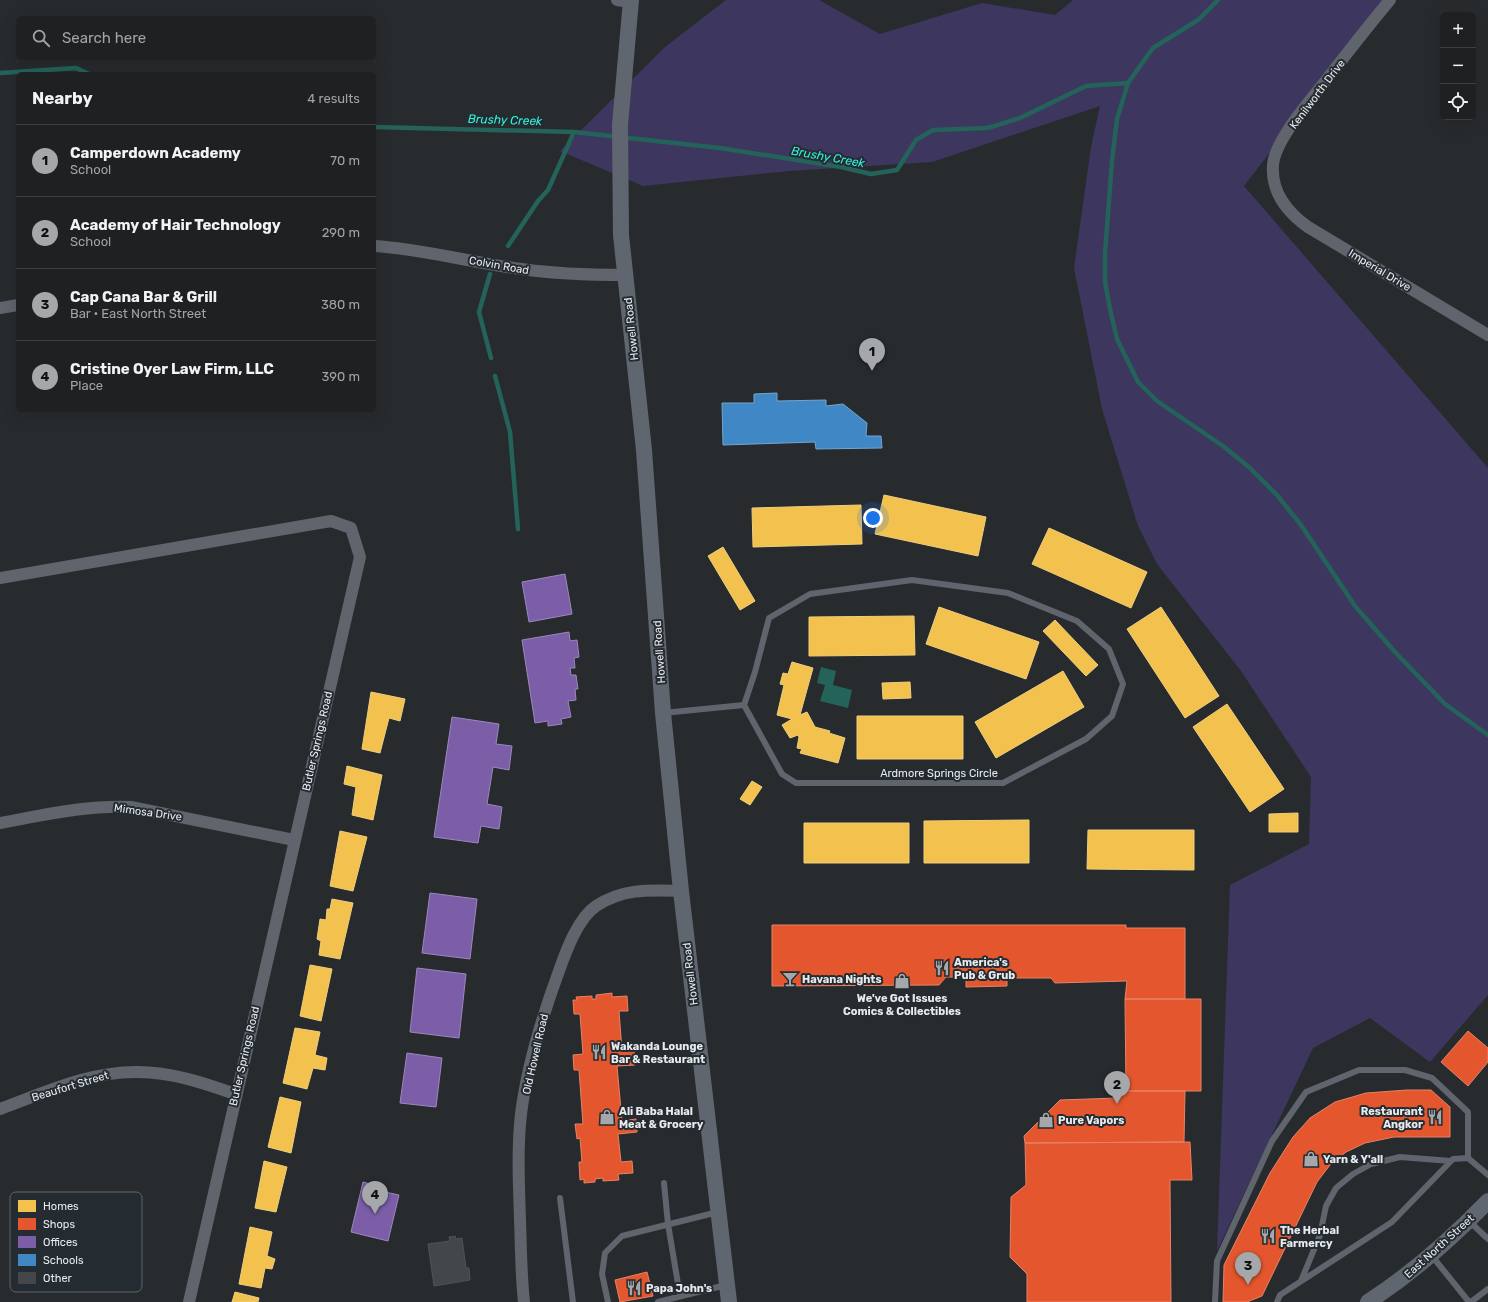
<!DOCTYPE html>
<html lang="en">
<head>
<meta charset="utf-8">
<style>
	body { margin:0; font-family:Rubik,sans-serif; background:#2b2d2f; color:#f1f3f6 }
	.controls { position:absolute; right:12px; top:12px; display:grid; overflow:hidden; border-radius:6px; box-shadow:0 4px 16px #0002 }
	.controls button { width:36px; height:36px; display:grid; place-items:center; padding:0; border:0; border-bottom:1px solid #3c3e40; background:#1e2022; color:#f1f3f6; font:20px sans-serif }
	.you { position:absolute; left:873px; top:518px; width:14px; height:14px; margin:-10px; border:3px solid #fff; border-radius:50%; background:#1a73e8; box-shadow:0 0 0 6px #1a73e833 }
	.badge { display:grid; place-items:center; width:26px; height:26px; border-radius:50%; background:#a4a8ab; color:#111; font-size:13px; font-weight:700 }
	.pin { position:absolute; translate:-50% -33px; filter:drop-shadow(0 1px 2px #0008) }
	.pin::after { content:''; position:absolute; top:21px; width:14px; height:12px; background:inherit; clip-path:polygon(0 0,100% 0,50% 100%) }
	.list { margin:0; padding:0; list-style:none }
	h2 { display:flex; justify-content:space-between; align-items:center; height:52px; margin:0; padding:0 16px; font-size:17px }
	h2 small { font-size:13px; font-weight:400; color:#a1a3a5 }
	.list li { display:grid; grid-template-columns:26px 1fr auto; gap:12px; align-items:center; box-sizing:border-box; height:72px; padding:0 16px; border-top:1px solid #3c3e40 }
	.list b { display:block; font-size:15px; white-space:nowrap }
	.list p { margin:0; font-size:13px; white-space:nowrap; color:#a1a3a5 }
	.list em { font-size:13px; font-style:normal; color:#a1a3a5 }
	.icon { flex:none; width:22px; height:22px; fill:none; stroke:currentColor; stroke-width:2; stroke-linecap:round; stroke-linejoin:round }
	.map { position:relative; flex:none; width:1488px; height:1302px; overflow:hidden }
	.search { position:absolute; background:#1e2022; box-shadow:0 4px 16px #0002; left:16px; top:16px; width:360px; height:44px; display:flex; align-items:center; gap:10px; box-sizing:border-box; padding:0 14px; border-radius:6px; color:#a1a3a5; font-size:15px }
	.panel { position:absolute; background:#1e2022; box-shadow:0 4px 16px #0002; left:16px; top:72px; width:360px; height:340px; border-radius:6px }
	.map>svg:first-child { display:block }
	.green { fill:#3d365f }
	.water { fill:#23635a }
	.homes { fill:#f2c14e; stroke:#efce7e }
	.shops { fill:#e4572e; stroke:#e58368 }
	.offices { fill:#7b5ea7; stroke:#9b88bc }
	.schools { fill:#3f88c5; stroke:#71a6d1 }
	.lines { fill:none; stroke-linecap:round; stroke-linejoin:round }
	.stream { stroke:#23635a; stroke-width:4.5 }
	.building { fill:#444749; stroke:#505355 }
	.service { stroke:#5f646d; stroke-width:6 }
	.minor { stroke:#5f646d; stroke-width:12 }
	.secondary { stroke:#606670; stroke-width:16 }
	.labels { text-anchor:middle; stroke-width:4; stroke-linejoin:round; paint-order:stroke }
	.street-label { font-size:11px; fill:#e7ebee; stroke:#252c31 }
	.poi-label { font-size:11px; font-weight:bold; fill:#e7ebee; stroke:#252c31; text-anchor:start }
	.water-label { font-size:12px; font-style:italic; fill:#30f3da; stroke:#252c31 }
	.key { fill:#252c31; stroke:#5f656a; stroke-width:1 }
	.key-label { font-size:11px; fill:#e7ebee }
</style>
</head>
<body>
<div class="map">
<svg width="1488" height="1302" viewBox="0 0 1488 1302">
	<rect width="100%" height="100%" fill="#282b2e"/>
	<path class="green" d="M 726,0 L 819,0 L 880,34 L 982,3 L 1055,15 L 1073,0 L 1387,0 L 1244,186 L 1488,468 L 1488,995 L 1430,1062 L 1370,1018 L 1313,1048 L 1217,1251 L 1230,885 L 1309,844 L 1311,777 L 1241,671 L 1157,564 L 1138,526 L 1102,409 L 1074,268 L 1091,147 L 1100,106 L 932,162 L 789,171 L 643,186 L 560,151 L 665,47 Z"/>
	<path class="water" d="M 821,667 L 836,671 L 833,685 L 852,690 L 848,708 L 820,701 L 825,685 L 817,683 Z"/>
	<path class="homes" d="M 884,495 L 986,517 L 978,556 L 875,534 Z
		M 861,505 L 862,544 L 753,547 L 752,508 Z
		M 1049,528 L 1147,572 L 1131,608 L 1032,564 Z
		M 723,547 L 755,601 L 740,610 L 708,556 Z
		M 939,607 L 1039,642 L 1026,679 L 926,644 Z
		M 1161,607 L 1219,696 L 1185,718 L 1127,629 Z
		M 914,616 L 915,655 L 809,656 L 809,617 Z
		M 1055,620 L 1098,665 L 1086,676 L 1043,631 Z
		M 792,662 L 813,668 L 800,715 L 807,712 L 815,727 L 830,731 L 829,733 L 845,738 L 838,763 L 800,753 L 802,749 L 797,748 L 799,737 L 798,735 L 790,738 L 782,725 L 792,719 L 777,715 L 784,685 L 780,684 L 783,673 L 788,674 Z
		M 1063,671 L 1084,707 L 996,758 L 975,722 Z
		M 910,682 L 911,698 L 883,699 L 882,683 Z
		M 371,692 L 405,699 L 400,721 L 389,718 L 380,753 L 362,749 Z
		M 1227,704 L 1284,789 L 1250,812 L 1193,727 Z
		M 857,716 L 963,716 L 963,759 L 857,759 Z
		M 347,766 L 382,775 L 373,820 L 352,815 L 356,787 L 344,784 Z
		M 752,781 L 762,787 L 750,805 L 740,799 Z
		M 1298,813 L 1298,832 L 1269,832 L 1269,814 Z
		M 1029,820 L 1029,863 L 924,863 L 924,821 Z
		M 804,823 L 909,823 L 909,863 L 804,863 Z
		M 1088,830 L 1194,830 L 1194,870 L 1087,869 Z
		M 340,831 L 367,837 L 353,891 L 330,886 Z
		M 332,899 L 353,903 L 340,959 L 319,955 L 321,941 L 317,939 L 320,919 L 326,920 L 327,909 L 330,909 Z
		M 310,965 L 332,969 L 321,1021 L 300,1016 Z
		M 295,1028 L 320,1032 L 315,1055 L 327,1058 L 325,1070 L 313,1068 L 307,1089 L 283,1083 Z
		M 280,1097 L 301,1102 L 291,1153 L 268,1147 Z
		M 264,1161 L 287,1167 L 276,1212 L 255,1208 Z
		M 250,1227 L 272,1232 L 267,1256 L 275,1259 L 272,1269 L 265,1268 L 261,1288 L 239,1284 Z
		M 235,1292 L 259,1298 L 258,1302 L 232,1302 Z"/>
	<path class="shops" d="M 772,925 L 1126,925 L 1126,928 L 1185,928 L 1185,999 L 1125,999 L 1127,981 L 1055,983 L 1051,978 L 1007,978 L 1007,986 L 966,987 L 966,977 L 946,977 L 939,985 L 772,986 Z
		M 612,993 L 612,997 L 627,996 L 628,1011 L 619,1011 L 622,1051 L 634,1050 L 635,1065 L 617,1066 L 622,1121 L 636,1119 L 637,1132 L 618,1134 L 621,1162 L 632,1161 L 633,1173 L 618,1174 L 619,1180 L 603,1181 L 603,1178 L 595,1179 L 595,1182 L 584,1183 L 584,1179 L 580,1180 L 579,1162 L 582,1162 L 580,1138 L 577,1139 L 575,1124 L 583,1124 L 579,1070 L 574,1070 L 573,1055 L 583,1054 L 580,1014 L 574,1014 L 573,1000 L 577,1000 L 576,997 L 592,996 L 592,999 L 596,999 L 596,995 Z
		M 1125,999 L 1201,999 L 1201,1091 L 1126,1091 Z
		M 1468,1031 L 1488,1048 L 1488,1062 L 1468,1086 L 1441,1062 Z
		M 1407,1090 L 1431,1090 L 1450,1107 L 1450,1137 L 1394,1137 L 1365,1143 L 1346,1152 L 1330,1165 L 1317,1182 L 1262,1296 L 1247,1302 L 1223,1302 L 1224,1265 L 1270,1173 L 1293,1137 L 1310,1118 L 1335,1102 L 1366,1093 Z
		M 1126,1091 L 1185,1091 L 1184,1142 L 1025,1143 L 1024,1136 L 1060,1100 L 1117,1098 Z
		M 1190,1142 L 1192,1180 L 1170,1180 L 1171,1302 L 1027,1302 L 1027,1274 L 1010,1257 L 1011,1197 L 1026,1185 L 1025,1143 Z
		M 647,1272 L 653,1296 L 620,1302 L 615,1280 Z"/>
	<path class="offices" d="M 565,574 L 572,614 L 529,622 L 522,582 Z
		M 569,632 L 570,641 L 577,640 L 579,657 L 574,658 L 575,668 L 570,668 L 571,675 L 576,675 L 578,689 L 575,689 L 576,700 L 568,701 L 571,717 L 561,719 L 562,724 L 548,726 L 548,721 L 535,723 L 522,640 Z
		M 452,717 L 499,724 L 496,744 L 512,746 L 509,770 L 493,767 L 487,804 L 502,807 L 499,829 L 481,826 L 478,843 L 434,837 Z
		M 430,893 L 477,899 L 470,959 L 422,953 Z
		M 417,968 L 466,974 L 459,1038 L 410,1032 Z
		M 407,1053 L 442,1058 L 436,1107 L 400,1103 Z
		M 363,1182 L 377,1186 L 376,1190 L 399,1195 L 388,1241 L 351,1232 Z"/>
	<path class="schools" d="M 777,393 L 777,401 L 826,400 L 826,406 L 843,404 L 867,423 L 866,436 L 881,436 L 882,448 L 816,449 L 815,442 L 723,445 L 722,403 L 754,403 L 754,394 Z"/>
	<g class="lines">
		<path class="stream" d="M 1218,0 L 1198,20 L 1153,48 L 1128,83 L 1117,119 L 1112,161 L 1105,253 L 1105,282 L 1111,314 L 1117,339 L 1138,382 L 1157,401 L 1223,446 L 1250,468 L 1277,495 L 1301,525 L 1355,606 L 1395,652 L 1445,704 L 1488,735
			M 0,73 L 76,68 L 89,74
			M 374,127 L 574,132 L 720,148 L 841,167 L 871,174 L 897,170 L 916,140 L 933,130 L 988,128 L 1020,118 L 1086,86 L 1128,83
			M 508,246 L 538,201 L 548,190 L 574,132
			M 490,274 L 479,312 L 491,358
			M 495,376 L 510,432 L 518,529"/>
	</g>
	<path class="building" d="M 455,1236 L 456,1239 L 462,1238 L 466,1268 L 469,1268 L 470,1280 L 434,1286 L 428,1244 L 450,1241 L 449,1237 Z"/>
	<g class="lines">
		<path class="service" d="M 663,713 L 744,705 L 782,774 L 796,783 L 1003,783 L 1086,739 L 1112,716 L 1123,684 L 1109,649 L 1077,621 L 1008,593 L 912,580 L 810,594 L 769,618 L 755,672 L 744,705
			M 664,1183 L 668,1224 L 680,1296
			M 560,1198 L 573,1302
			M 1469,1221 L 1488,1239
			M 1432,1256 L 1469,1302
			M 1301,1281 L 1320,1235 L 1326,1206 L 1336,1188 L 1353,1174 L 1371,1164 L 1400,1157 L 1451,1161
			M 608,1302 L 602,1274 L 605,1253 L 622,1236 L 718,1212
			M 658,1302 L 726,1285
			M 1215,1302 L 1217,1261 L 1272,1141 L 1306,1092 L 1359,1070 L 1405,1070 L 1432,1078 L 1468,1112 L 1468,1158
			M 1277,1302 L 1280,1295 L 1392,1222 L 1453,1159 L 1468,1158 L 1488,1175
			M 1471,1302 L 1488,1289"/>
		<path class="minor" d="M 617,0 L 631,2
			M 1390,0 C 1369,25 1348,52 1328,78 C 1312,99 1275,139 1273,165 C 1271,192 1287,212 1308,227 L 1488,335
			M 374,246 C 424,249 472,263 522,269 C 556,274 591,275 625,275
			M 0,308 L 18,305
			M 0,578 L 331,521 L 351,528 L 360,557 L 189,1302
			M 0,823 C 44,815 86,805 131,807 L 294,840
			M 0,1109 C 44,1093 90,1071 138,1072 C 171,1072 204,1083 235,1094
			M 524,1302 C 521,1275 521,1247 520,1220 C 519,1185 517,1150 521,1114 C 527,1066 542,1017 559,971 C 566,951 578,918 596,906 C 624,888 650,890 681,891"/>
		<path class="secondary" d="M 631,0 L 620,125 L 621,235 L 644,450 L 663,713 L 681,891 L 729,1302
			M 1368,1302 C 1413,1273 1451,1239 1488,1201"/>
	</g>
	<defs>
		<symbol id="restaurant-bare" viewBox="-9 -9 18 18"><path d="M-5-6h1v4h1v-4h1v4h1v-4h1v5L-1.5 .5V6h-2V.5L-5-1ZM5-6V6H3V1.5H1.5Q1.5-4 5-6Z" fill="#a4a8ab" stroke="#252c31" stroke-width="2.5" paint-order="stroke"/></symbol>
		<symbol id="bar-bare" viewBox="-9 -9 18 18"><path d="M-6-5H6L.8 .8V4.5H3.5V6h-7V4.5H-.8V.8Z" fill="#a4a8ab" stroke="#252c31" stroke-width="2.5" paint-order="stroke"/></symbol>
		<symbol id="shop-bare" viewBox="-9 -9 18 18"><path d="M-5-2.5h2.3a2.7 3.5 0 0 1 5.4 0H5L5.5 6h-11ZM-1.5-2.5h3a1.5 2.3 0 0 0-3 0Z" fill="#a4a8ab" stroke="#252c31" stroke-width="2.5" paint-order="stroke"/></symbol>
	</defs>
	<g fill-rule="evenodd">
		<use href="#restaurant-bare" x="931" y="957" width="22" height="22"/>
		<use href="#bar-bare" x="779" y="968" width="22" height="22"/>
		<use href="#shop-bare" x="891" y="970" width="22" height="22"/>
		<use href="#restaurant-bare" x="588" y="1041" width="22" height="22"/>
		<use href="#shop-bare" x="596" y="1106" width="22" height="22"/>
		<use href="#restaurant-bare" x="1424" y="1106" width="22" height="22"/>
		<use href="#shop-bare" x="1035" y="1109" width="22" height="22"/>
		<use href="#shop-bare" x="1300" y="1148" width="22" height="22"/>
		<use href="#restaurant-bare" x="1257" y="1225" width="22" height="22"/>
		<use href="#restaurant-bare" x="623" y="1277" width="22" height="22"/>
	</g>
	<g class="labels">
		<g class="street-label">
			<text transform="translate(1317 94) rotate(-53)" y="4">Kenilworth Drive</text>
			<text transform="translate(499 265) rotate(10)" y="4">Colvin Road</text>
			<text transform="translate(1380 270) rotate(31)" y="4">Imperial Drive</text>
			<text transform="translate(631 329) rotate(-96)" y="4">Howell Road</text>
			<text transform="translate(659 652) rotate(-94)" y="4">Howell Road</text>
			<text transform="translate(317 741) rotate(-77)" y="4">Butler Springs Road</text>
			<text x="939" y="777">Ardmore Springs Circle</text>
			<text transform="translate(148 812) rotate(8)" y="4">Mimosa Drive</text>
			<text transform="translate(690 974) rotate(-97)" y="4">Howell Road</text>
			<text transform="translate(535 1054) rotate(-77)" y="4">Old Howell Road</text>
			<text transform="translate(244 1056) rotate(-77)" y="4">Butler Springs Road</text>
			<text transform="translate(70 1086) rotate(-17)" y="4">Beaufort Street</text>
			<text transform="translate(1439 1246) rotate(-42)" y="4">East North Street</text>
		</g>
		<g class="poi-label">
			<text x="954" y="966">America's<tspan x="954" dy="13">Pub &amp; Grub</tspan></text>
			<text x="802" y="983">Havana Nights</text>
			<text x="902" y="1002" text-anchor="middle">We've Got Issues<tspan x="902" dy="13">Comics &amp; Collectibles</tspan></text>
			<text x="611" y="1050">Wakanda Lounge<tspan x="611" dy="13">Bar &amp; Restaurant</tspan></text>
			<text x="619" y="1115">Ali Baba Halal<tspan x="619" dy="13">Meat &amp; Grocery</tspan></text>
			<text x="1423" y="1115" text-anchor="end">Restaurant<tspan x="1423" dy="13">Angkor</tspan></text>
			<text x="1058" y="1124">Pure Vapors</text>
			<text x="1323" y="1163">Yarn &amp; Y'all</text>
			<text x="1280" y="1234">The Herbal<tspan x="1280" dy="13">Farmercy</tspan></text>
			<text x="646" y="1292">Papa John's</text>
		</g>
		<g class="water-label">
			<text transform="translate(505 120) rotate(2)" y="4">Brushy Creek</text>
			<text transform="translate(828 157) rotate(10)" y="4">Brushy Creek</text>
		</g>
	</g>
	<rect x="10" y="1192" width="132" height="100" rx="6" class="key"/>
	<rect x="18" y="1200" width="18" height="12" fill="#f2c14e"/>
	<rect x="18" y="1218" width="18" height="12" fill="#e4572e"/>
	<rect x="18" y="1236" width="18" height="12" fill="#7b5ea7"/>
	<rect x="18" y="1254" width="18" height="12" fill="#3f88c5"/>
	<rect x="18" y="1272" width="18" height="12" fill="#444749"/>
	<g class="key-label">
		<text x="43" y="1210">Homes</text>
		<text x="43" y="1228">Shops</text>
		<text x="43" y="1246">Offices</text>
		<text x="43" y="1264">Schools</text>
		<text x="43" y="1282">Other</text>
	</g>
</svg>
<div class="controls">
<button>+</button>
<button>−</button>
<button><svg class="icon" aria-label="locate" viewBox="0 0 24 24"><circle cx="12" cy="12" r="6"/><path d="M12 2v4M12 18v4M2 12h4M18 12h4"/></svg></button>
</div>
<div class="you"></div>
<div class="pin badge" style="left:872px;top:371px">1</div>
<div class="pin badge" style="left:1117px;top:1104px">2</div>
<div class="pin badge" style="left:1248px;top:1285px">3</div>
<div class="pin badge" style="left:375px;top:1214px">4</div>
<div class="search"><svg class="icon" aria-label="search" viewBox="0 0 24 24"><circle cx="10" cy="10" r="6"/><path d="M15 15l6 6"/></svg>Search here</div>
<section class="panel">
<h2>Nearby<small>4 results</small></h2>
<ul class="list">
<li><span class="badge">1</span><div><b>Camperdown Academy</b><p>School</p></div><em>70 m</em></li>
<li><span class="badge">2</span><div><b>Academy of Hair Technology</b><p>School</p></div><em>290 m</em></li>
<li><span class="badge">3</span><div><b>Cap Cana Bar &amp; Grill</b><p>Bar · East North Street</p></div><em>380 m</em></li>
<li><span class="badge">4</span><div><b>Cristine Oyer Law Firm, LLC</b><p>Place</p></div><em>390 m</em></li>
</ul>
</section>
</div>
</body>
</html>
